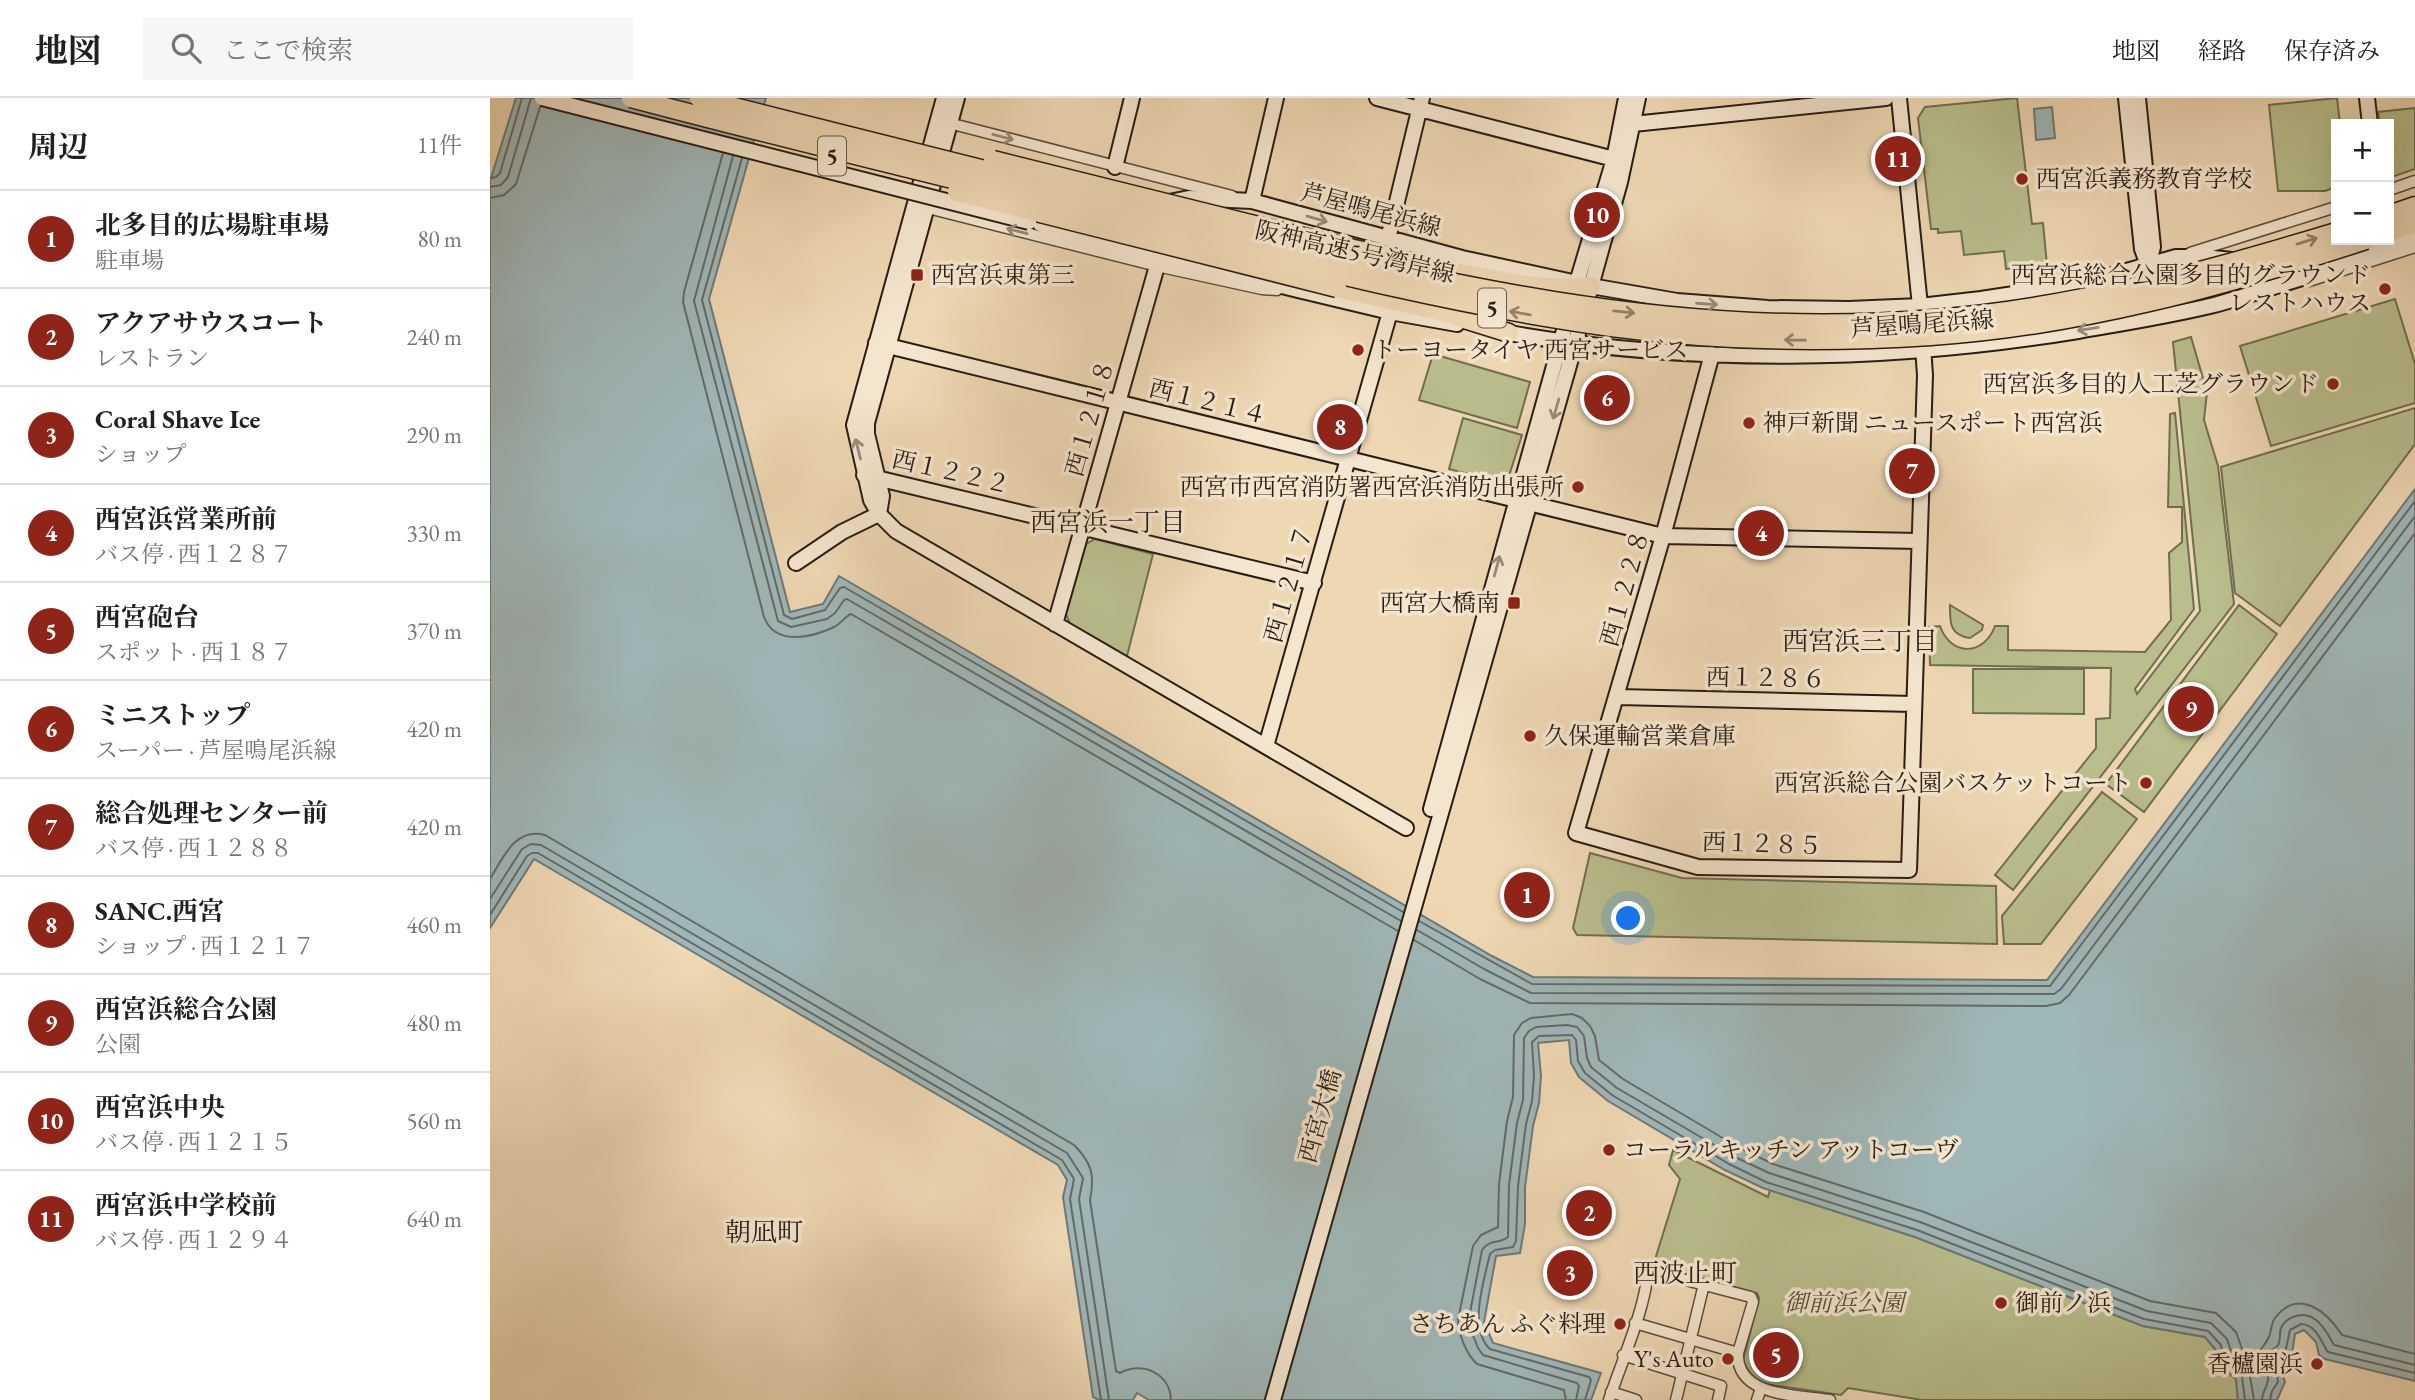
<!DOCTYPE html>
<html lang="ja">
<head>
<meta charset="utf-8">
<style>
	body { margin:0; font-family:"EB Garamond","Noto Serif JP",serif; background:#f6f6f6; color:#202124 }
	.controls { position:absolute; right:21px; top:21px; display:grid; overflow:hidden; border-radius:0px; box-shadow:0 7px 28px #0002 }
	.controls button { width:63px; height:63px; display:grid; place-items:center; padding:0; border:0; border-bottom:2px solid #e0e0e0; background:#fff; color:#202124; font:35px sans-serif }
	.you { position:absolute; left:1139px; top:821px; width:24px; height:24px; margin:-18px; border:5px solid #fff; border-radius:50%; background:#1a73e8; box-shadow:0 0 0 10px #1a73e833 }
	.badge { display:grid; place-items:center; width:46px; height:46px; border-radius:50%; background:#8f2418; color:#fff; font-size:23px; font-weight:700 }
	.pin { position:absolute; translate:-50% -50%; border:4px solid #fff; box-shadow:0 2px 7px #0006 }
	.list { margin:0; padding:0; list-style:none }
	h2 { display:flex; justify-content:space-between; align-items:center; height:91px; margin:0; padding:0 28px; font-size:30px }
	h2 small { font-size:23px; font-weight:400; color:#757577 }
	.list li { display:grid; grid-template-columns:46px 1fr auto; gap:21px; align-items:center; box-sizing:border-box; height:98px; padding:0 28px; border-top:2px solid #e0e0e0 }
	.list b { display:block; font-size:26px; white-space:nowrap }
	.list p { margin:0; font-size:23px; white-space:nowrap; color:#757577 }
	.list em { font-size:23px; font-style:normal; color:#757577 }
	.icon { flex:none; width:38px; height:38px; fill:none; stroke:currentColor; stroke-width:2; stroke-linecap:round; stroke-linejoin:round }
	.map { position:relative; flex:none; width:1925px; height:1302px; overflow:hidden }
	header { display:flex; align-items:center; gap:42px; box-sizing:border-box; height:98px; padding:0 35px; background:#fff; border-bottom:2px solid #e0e0e0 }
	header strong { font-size:33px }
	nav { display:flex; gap:38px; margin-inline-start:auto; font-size:24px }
	.search { width:490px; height:63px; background:#f6f6f6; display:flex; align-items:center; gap:18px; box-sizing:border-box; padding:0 24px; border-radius:0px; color:#757577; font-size:26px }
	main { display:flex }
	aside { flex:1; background:#fff }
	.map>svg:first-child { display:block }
	.green { fill:#b9be8c; stroke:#706e50; stroke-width:2 }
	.water { fill:#9fb7b8; stroke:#6f7976; stroke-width:2 }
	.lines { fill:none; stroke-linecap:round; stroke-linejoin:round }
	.shore { stroke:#646a66; stroke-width:2 }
	.street-casing { stroke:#5a4c3c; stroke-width:13 }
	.secondary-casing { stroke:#281d14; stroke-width:18 }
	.highway-casing { stroke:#281d14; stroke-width:21 }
	.street { stroke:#f4e5ce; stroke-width:10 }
	.secondary { stroke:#f4e5ce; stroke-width:14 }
	.highway { stroke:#eed7b3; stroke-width:18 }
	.secondary-bridge-casing { stroke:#281d14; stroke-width:18; stroke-linecap:butt }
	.highway-bridge-casing { stroke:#281d14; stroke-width:21; stroke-linecap:butt }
	.secondary-bridge { stroke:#f4e5ce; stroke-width:14 }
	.highway-bridge { stroke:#eed7b3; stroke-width:18 }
	.oneway { stroke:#988b7a }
	.oneway2 { stroke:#95836b }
	.poi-dot { fill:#8f2418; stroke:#f4e5ce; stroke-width:2.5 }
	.labels { text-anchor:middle; stroke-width:7; stroke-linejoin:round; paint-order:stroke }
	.shield { fill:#f4e5ce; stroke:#65594c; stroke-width:2 }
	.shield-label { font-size:23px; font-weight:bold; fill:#281d14 }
	.poi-label { font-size:24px; fill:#281d14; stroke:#f4e5ce; text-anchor:end }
	.street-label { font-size:24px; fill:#281d14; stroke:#f4e5ce }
	.park-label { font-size:24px; font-style:italic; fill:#544d38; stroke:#f4e5ce }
	.neighbourhood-label { font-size:26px; fill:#281d14; stroke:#f4e5ce }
</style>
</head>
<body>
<header>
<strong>地図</strong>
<div class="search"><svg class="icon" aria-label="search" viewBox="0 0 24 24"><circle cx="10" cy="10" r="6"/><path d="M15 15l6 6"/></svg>ここで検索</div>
<nav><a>地図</a><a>経路</a><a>保存済み</a></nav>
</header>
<main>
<aside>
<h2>周辺<small>11件</small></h2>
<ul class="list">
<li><span class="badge">1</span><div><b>北多目的広場駐車場</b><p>駐車場</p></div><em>80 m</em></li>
<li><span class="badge">2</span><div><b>アクアサウスコート</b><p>レストラン</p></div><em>240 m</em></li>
<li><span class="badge">3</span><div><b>Coral Shave Ice</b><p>ショップ</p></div><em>290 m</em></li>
<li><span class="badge">4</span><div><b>西宮浜営業所前</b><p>バス停 · 西１２８７</p></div><em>330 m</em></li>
<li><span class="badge">5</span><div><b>西宮砲台</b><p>スポット · 西１８７</p></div><em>370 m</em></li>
<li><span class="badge">6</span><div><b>ミニストップ</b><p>スーパー · 芦屋鳴尾浜線</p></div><em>420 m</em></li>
<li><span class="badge">7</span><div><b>総合処理センター前</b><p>バス停 · 西１２８８</p></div><em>420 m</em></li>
<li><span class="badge">8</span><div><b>SANC.西宮</b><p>ショップ · 西１２１７</p></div><em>460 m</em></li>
<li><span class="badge">9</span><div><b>西宮浜総合公園</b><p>公園</p></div><em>480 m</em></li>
<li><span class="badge">10</span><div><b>西宮浜中央</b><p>バス停 · 西１２１５</p></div><em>560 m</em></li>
<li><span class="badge">11</span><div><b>西宮浜中学校前</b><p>バス停 · 西１２９４</p></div><em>640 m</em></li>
</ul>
</aside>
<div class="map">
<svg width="1925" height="1302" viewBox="0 0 1925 1302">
	<rect width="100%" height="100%" fill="#eed7b3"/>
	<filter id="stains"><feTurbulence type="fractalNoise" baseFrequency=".00286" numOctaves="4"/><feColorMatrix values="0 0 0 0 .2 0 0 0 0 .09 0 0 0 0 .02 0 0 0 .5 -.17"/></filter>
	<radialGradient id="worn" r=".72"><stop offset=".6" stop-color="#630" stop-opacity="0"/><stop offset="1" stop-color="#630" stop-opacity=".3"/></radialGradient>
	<path class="green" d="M 1527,0 L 1542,126 L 1553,125 L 1557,167 L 1516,171 L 1514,153 L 1474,157 L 1471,133 L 1448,135 L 1448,131 L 1441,131 L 1428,20 L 1435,9 Z
		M 1847,0 L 1850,26 L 1846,26 L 1846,89 L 1835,93 L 1788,93 L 1779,7 Z
		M 1925,10 L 1925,71 L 1902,79 L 1899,77 L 1899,26 L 1890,26 L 1888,14 Z
		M 1905,201 L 1925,266 L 1925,305 L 1781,348 L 1750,248 Z
		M 1701,239 L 1717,294 L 1714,322 L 1728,368 L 1744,506 L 1523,792 L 1505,777 L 1606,650 L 1606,621 L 1620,620 L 1621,570 L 1440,567 L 1439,529 L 1450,528 C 1461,559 1494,558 1505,528 L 1518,528 L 1518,552 L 1655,554 L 1681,522 L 1679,455 L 1692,444 L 1692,409 L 1678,409 L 1680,316 L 1685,315 L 1704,511 L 1645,591 L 1647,596 L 1710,513 L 1683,244 Z
		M 943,256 L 1040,284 L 1027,330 L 929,302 Z
		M 1925,310 L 1925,346 L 1790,528 L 1745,495 L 1731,369 Z
		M 973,320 L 1032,337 L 1019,378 L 1009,384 L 959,371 Z
		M 605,441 L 663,456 L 637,558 L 580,526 L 576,516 L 596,446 Z
		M 1460,507 L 1493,527 L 1492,532 L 1480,540 C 1459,537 1460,524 1460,507 Z
		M 1749,507 L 1787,536 L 1654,714 L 1616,686 Z
		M 1483,571 L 1594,571 L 1594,616 L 1483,615 Z
		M 1612,694 L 1647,721 L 1551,846 L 1514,846 L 1512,818 Z
		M 1100,755 L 1192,780 L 1506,788 L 1507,846 L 1087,837 L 1083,830 Z
		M 1183,1052 L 1278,1099 L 1280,1092 L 1425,1139 L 1653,1228 L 1715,1239 L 1725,1251 L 1726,1265 L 1746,1281 L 1748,1302 L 1432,1302 L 1358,1290 L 1351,1297 L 1275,1286 L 1263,1281 L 1253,1263 L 1269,1200 L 1267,1195 L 1163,1168 L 1190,1081 L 1179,1067 Z"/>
	<path class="water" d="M 26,0 L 276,0 L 219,201 L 300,514 L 333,506 L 349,478 L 1002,858 L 1043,879 L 1557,882 L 1925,391 L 1925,1283 L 1835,1261 L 1829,1257 L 1826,1244 L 1814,1232 L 1805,1236 L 1802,1256 L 1793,1265 L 1792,1274 L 1795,1284 L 1787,1302 L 1748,1302 L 1746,1281 L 1726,1265 L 1725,1251 L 1715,1239 L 1653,1228 L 1425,1139 L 1273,1090 L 1235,1072 L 1118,1003 L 1089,979 L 1081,965 L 1079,942 L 1048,945 L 1051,978 L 1049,1005 L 1043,1028 L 1035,1089 L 1035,1126 L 1030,1155 L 1006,1158 L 994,1224 L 1003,1245 L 1111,1275 L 1101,1302 L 659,1302 L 647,1295 L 643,1302 L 609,1302 L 603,1299 L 573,1099 L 577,1082 L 568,1067 L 44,761 L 0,830 L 0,83 Z
		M 1562,9 L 1565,40 L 1546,42 L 1544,11 Z"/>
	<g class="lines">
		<path class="shore" d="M 233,55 L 194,194 L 193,204 L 274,519 C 285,548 321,540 344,529 C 351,526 355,518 361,516 L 908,833
			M 243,58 L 204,203 L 288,523 L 301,529 L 337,521 L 345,515 L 354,502 L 357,501 L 911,823
			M 252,60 L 212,202 L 294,517 L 302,521 L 335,512 L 350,490 L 354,489 L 913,814
			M 0,80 L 6,79 L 10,75 L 32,0
			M 0,89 L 11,87 L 18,79 L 41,0
			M 0,100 L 14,97 L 26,86 L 50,9
			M 0,781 C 13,760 25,729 55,737 L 584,1047 C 602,1065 605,1077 600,1102 L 626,1273 L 630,1275 C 652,1263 680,1275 681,1302
			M 0,801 L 32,751 L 41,746 L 51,747 L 577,1055 L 593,1080 L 589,1101 L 619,1302
			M 0,817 L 37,758 L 42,755 L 48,755 L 572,1062 L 584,1081 L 580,1101 L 611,1302
			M 929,823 L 1042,886 L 1560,888 L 1925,403
			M 927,832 L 994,871 L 1041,895 L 1564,896 L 1571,891 L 1925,418
			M 924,842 L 990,881 L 1040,905 L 1556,908 L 1570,905 L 1579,897 L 1925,435
			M 1076,1302 L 1074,1292 L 987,1266 C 976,1256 969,1237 968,1222 L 983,1148 L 991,1137 L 1008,1129 L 1009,1086 L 1017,1023 L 1023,999 L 1024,937 L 1032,925 L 1041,920 L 1082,916 L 1092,920 L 1100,928 L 1105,938 L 1109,962 L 1133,981 L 1248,1049 L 1283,1066 L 1434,1114 L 1660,1203 L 1726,1215 L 1746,1234 L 1752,1251 L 1762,1261 L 1766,1260 C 1769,1252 1775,1247 1778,1241 C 1782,1234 1780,1227 1785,1220 C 1809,1189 1837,1214 1852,1237 L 1925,1256
			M 1086,1302 L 1089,1288 L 1087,1285 L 993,1257 L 988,1250 L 978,1225 L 992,1152 C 999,1141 1010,1146 1018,1139 L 1019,1087 L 1027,1025 L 1033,1002 L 1034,940 L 1039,933 L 1046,929 L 1077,927 L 1087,929 L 1094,938 L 1097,960 L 1101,969 L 1127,990 L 1243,1058 L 1279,1075 L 1430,1124 L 1657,1213 L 1721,1225 L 1737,1241 L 1742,1256 L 1759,1273 L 1764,1302
			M 1095,1302 L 1101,1282 L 1099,1279 L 1000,1251 C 978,1231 994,1182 1000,1156 L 1005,1152 L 1023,1149 L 1026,1143 L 1028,1088 L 1036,1026 L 1042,1003 L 1044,978 L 1042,944 L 1049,938 L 1082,937 L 1086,942 L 1088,963 L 1095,975 L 1122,997 L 1239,1066 L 1276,1084 L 1427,1132 L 1654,1221 L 1718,1233 L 1731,1247 L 1733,1260 L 1752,1279 L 1755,1302
			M 1772,1302 C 1772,1294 1778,1288 1778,1281 C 1778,1271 1774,1264 1780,1254 C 1782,1251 1786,1250 1788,1247 C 1791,1242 1789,1235 1791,1230 C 1793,1225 1798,1221 1803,1219 C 1824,1210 1836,1232 1844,1247 L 1925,1267
			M 1780,1302 L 1782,1293 L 1788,1284 L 1785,1266 L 1788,1258 L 1796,1251 L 1800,1232 L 1811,1226 C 1827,1227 1831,1244 1838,1254 L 1925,1275"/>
		<defs>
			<path id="street" d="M 455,24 L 742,98
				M 1899,92 L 1925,83
				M 430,108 L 667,168 L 772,191 L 787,192
				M 1700,155 L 1846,109
				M 1819,183 L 1925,149
				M 1145,1225 L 1248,1255
				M 1133,1257 L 1231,1288 L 1228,1302
				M 1121,1294 L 1146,1302
				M 1119,1302 C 1129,1270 1159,1202 1157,1172 L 1261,1199 L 1263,1204 L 1248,1255 C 1246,1299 1308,1297 1340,1302
				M 1186,1302 L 1214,1186
				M 1267,1302 L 1271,1290"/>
			<path id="secondary" d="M 454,0 L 364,327 L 381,402 L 389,416 L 406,433 L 916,730
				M 887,0 L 1124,61
				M 1636,0 L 1652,151 L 1658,167
				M 1648,0 L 1663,149 L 1658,167
				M 1877,0 L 1880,26
				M 1143,26 L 1396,0
				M 625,69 L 642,0
				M 762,103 L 786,0
				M 679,104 L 699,100 L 762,103 L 972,160 L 1101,188 L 1187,203 L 1278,210 L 1359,211 L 1430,208 L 1491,201 L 1594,185 L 1686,159 L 1714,159 L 1742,162
				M 550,126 L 576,124
				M 555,129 L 808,192 L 900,214 L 967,226
				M 898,141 L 932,0
				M 1794,169 L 1820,172 L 1925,140
				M 1085,191 L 1124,61 L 1136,0
				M 1008,233 C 1199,268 1398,264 1588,233 C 1634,225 1679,218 1724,207 C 1758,198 1791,186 1825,176
				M 386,245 L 1173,438 L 1429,443
				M 1222,256 L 1173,438 L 1086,735 L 1208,769 L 1419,772 L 1435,277 L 1430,208 L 1409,0
				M 374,377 L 824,485
				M 389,416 L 392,398 L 377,336 L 377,325 L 467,0
				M 306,465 L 352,434 L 389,416
				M 565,526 L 667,168
				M 1128,599 L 1423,606
				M 776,648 L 900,214
				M 941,711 L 1079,214
				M 783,1302 L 1080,264 L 1130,84 L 1148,0"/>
			<path id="highway" d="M 1899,117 L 1925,108
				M 1899,134 L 1925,125
				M 833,144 C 879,154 925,165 971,175 C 1014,183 1057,194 1101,188
				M 847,190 L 945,212 L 1019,235"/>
		</defs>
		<use href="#street" class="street-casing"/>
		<use href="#secondary" class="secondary-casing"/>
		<use href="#highway" class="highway-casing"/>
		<use href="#street" class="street"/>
		<use href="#secondary" class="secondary"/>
		<use href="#highway" class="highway"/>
		<defs>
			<path id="secondary-bridge" d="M 52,0 L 539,124"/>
			<path id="highway-bridge" d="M 141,0 C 307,44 475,84 642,125 C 801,165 959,207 1121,229 C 1227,243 1335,245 1441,238 C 1590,228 1735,188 1876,142
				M 209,0 C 369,41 529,81 690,121 C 942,184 1182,243 1444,221 C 1582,210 1715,174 1846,134
				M 503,62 L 833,144
				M 467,94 L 847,190"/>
		</defs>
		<use href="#secondary-bridge" class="secondary-bridge-casing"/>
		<use href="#highway-bridge" class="highway-bridge-casing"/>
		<use href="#secondary-bridge" class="secondary-bridge"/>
		<use href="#highway-bridge" class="highway-bridge"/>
	</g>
	<defs><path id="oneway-shaft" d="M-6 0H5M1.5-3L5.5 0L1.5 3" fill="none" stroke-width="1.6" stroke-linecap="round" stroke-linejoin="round" transform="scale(1.75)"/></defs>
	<g class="oneway">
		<use href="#oneway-shaft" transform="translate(513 39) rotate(15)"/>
		<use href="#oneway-shaft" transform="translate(827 121) rotate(16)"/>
		<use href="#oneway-shaft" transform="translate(527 133) rotate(-166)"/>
		<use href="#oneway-shaft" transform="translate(1217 206) rotate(4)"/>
		<use href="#oneway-shaft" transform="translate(1598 231) rotate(171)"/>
		<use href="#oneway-shaft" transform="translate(1066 311) rotate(106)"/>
		<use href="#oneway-shaft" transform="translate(368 351) rotate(-104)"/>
		<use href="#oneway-shaft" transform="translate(1007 468) rotate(-75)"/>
	</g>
	<g class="oneway2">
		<use href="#oneway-shaft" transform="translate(1817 143) rotate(-17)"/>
		<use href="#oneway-shaft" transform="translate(1134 214) rotate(6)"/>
		<use href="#oneway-shaft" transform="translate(1030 215) rotate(-170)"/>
		<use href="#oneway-shaft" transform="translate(1305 242) rotate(-179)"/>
	</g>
	<g class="poi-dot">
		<circle cx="1532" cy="81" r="7"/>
		<rect x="420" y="170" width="14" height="14" rx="3.5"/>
		<circle cx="1895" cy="191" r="7"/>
		<circle cx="868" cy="252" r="7"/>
		<circle cx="1843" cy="286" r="7"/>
		<circle cx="1259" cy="325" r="7"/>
		<circle cx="1088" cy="389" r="7"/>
		<rect x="1017" y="498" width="14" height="14" rx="3.5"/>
		<circle cx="1040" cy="638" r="7"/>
		<circle cx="1656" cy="685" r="7"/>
		<circle cx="1119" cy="1052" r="7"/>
		<circle cx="1511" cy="1205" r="7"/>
		<circle cx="1130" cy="1226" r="7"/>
		<circle cx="1238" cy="1261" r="7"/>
		<circle cx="1827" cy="1266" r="7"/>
	</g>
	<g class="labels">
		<g class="shield">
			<rect x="328" y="38.5" width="28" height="39" rx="5"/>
			<rect x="988" y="190.5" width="28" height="39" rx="5"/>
		</g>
		<g class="shield-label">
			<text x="342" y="66">5</text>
			<text x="1002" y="218">5</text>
		</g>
		<g class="poi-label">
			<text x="1546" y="89" text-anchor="start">西宮浜義務教育学校</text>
			<text x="441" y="185" text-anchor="start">西宮浜東第三</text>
			<text x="1881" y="185">西宮浜総合公園多目的グラウンド<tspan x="1881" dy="28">レストハウス</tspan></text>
			<text x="882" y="260" text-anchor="start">トーヨータイヤ 西宮サービス</text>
			<text x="1829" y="294">西宮浜多目的人工芝グラウンド</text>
			<text x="1273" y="333" text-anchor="start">神戸新聞 ニュースポート西宮浜</text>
			<text x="1074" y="397">西宮市西宮消防署西宮浜消防出張所</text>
			<text x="1010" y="513">西宮大橋南</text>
			<text x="1054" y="646" text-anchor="start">久保運輸営業倉庫</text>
			<text x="1642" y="693">西宮浜総合公園バスケットコート</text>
			<text x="1133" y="1060" text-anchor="start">コーラルキッチン アットコーヴ</text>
			<text x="1525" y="1213" text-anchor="start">御前ノ浜</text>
			<text x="1116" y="1234">さちあん ふぐ料理</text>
			<text x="1224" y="1269">Y's Auto</text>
			<text x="1813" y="1274">香櫨園浜</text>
		</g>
		<g class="street-label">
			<text transform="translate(881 112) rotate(15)" y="8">芦屋鳴尾浜線</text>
			<text transform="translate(865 154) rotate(13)" y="8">阪神高速5号湾岸線</text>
			<text transform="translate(1432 226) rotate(-4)" y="8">芦屋鳴尾浜線</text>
			<text transform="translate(718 304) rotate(14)" y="8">西１２１４</text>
			<text transform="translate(600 320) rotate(-74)" y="8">西１２１８</text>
			<text transform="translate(461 374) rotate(13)" y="8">西１２２２</text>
			<text transform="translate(799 486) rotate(-74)" y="8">西１２１７</text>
			<text transform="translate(1135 490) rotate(-74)" y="8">西１２２８</text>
			<text transform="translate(1276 580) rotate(1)" y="8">西１２８６</text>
			<text transform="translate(1272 746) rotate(2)" y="8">西１２８５</text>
			<text transform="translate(830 1018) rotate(-74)" y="8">西宮大橋</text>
		</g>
		<g class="park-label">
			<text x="1354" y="1213">御前浜公園</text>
		</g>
		<g class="neighbourhood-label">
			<text x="618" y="433">西宮浜一丁目</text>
			<text x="1370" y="552">西宮浜三丁目</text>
			<text x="274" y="1143">朝凪町</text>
			<text x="1195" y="1184">西波止町</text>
		</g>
	</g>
	<rect width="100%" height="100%" filter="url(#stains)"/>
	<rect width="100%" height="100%" fill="url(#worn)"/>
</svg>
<div class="controls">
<button>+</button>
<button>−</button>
</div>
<div class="you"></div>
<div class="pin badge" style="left:1037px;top:797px">1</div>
<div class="pin badge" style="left:1099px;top:1115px">2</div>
<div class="pin badge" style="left:1080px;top:1175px">3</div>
<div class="pin badge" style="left:1271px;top:435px">4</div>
<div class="pin badge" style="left:1286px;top:1257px">5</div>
<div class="pin badge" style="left:1117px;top:300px">6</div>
<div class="pin badge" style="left:1422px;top:373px">7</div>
<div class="pin badge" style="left:850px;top:329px">8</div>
<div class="pin badge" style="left:1701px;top:611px">9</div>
<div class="pin badge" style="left:1107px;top:117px">10</div>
<div class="pin badge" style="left:1408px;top:61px">11</div>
</div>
</main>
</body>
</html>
